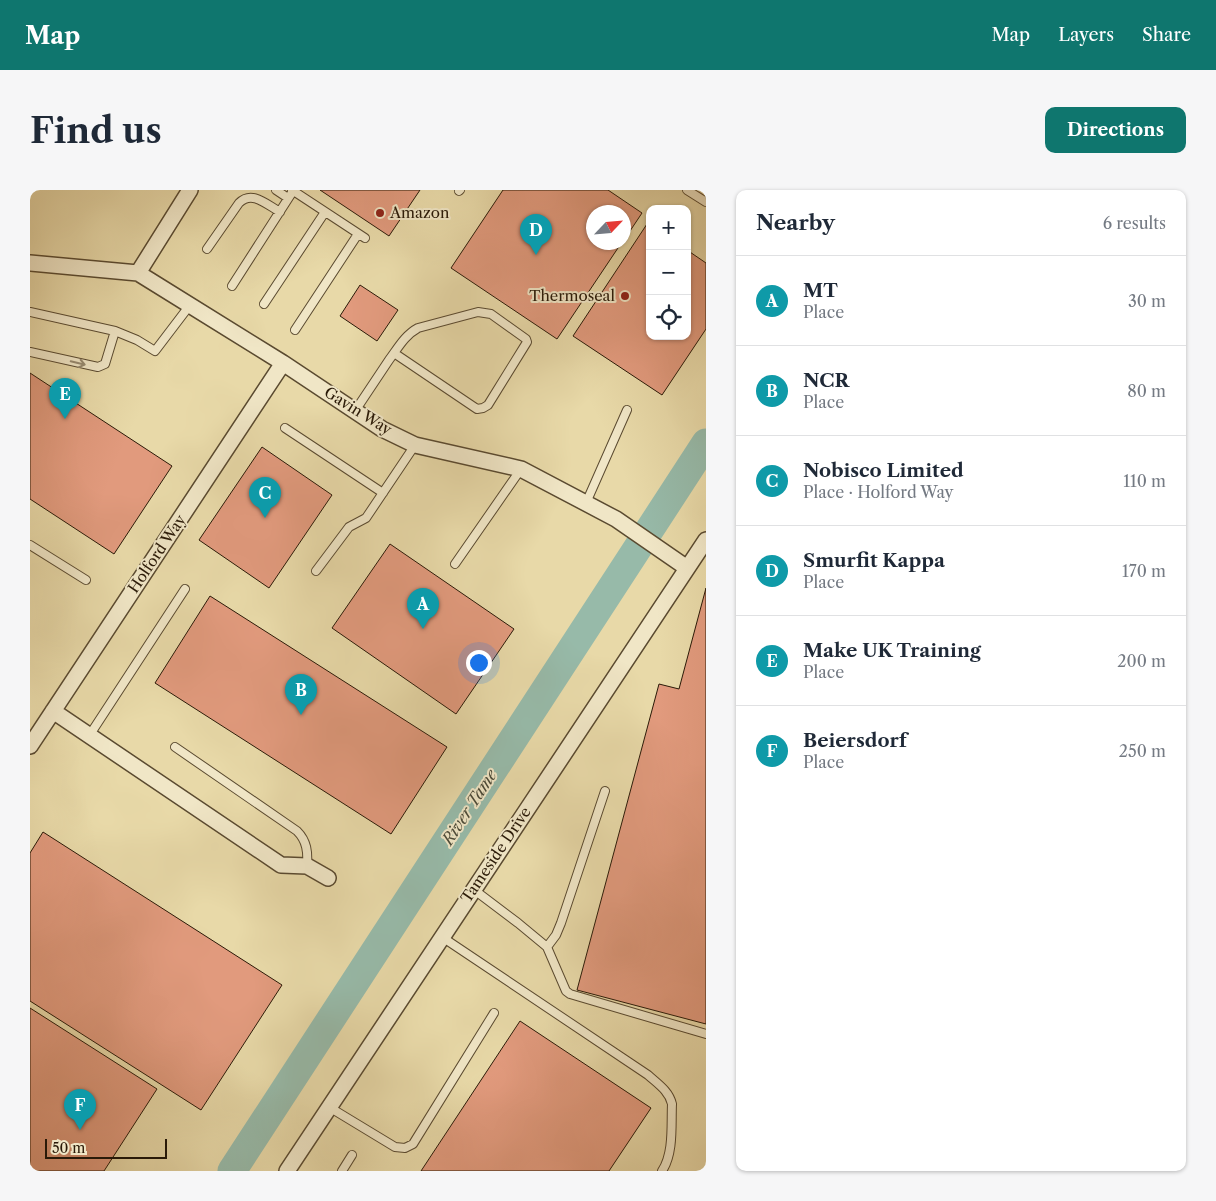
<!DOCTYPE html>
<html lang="en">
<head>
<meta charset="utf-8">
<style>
	body { margin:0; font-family:"Libre Caslon Text",serif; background:#f6f6f7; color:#1f2937 }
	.controls { position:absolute; right:15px; top:15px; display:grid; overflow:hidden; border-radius:10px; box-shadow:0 1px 4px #0004 }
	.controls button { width:45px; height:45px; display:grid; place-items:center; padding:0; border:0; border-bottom:1px solid #e0e1e3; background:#fff; color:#1f2937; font:25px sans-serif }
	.compass { position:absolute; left:556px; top:15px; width:45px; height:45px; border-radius:50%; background:#fff; box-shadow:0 1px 4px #0004; rotate:64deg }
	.scale { position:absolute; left:15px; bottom:12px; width:122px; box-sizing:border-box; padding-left:5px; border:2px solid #2a1a08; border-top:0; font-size:14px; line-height:18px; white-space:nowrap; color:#2a1a08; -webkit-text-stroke:4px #f0e6c6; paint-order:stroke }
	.you { position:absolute; left:448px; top:472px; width:18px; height:18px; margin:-12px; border:4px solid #fff; border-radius:50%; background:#1a73e8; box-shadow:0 0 0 8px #1a73e833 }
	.badge { display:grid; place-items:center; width:32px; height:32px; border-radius:50%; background:#0f766e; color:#fff; font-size:16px; font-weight:700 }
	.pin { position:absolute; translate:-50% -41px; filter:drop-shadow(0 1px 2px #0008) }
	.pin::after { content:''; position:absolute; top:26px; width:18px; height:15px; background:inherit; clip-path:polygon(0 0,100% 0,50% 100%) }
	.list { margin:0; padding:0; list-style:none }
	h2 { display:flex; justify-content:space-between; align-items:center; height:65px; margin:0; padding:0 20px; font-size:21px }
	h2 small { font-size:16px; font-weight:400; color:#747a83 }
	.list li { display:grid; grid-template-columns:32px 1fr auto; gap:15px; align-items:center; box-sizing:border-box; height:90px; padding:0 20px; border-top:1px solid #e0e1e3 }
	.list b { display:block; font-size:19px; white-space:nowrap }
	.list p { margin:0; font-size:16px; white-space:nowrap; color:#747a83 }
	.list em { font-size:16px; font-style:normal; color:#747a83 }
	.icon { flex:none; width:28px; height:28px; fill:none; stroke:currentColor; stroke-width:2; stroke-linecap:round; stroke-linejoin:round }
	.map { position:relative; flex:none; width:676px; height:981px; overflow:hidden; border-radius:10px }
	header { display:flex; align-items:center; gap:30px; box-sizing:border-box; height:70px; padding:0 25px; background:#0f766e; color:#fff }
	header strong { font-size:24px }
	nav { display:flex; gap:28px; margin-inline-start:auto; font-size:18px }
	.intro { display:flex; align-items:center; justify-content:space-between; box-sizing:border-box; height:120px; padding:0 30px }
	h1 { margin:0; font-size:35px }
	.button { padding:12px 22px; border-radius:10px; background:#0f766e; color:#fff; font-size:18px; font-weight:700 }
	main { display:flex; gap:30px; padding:0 30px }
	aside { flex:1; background:#fff; border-radius:10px; box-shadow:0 1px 4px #0004 }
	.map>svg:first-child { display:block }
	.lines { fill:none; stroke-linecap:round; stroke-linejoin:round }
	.river { stroke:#97baa9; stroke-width:29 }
	.building { fill:#e19a7d; stroke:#2a1a08 }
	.lane-casing { stroke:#5a4a30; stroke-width:10 }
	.street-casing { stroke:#5a4a30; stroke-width:18 }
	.lane { stroke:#f0e6c6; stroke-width:8 }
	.street { stroke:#f0e6c6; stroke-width:15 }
	.oneway { stroke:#978a70 }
	.poi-dot { fill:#8f2418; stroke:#f0e6c6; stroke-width:2 }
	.labels { text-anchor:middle; stroke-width:4; stroke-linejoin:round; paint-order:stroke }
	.poi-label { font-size:15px; fill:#2a1a08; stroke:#f0e6c6; text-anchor:start }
	.street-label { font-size:15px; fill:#2a1a08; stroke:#f0e6c6 }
	.water-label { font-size:16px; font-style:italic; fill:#4b4a38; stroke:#f0e6c6 }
</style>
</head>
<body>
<header>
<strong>Map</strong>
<nav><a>Map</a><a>Layers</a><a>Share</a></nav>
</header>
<div class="intro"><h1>Find us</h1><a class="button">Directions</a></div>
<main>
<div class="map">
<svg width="676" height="981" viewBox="0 0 676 981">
	<rect width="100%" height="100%" fill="#e8d9a8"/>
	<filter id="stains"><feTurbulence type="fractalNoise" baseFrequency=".004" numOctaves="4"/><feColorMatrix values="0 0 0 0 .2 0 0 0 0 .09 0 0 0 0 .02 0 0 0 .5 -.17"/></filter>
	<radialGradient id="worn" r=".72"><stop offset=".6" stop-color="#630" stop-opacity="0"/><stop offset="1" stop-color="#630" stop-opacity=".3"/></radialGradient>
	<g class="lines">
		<path class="river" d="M 202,981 L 676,253"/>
	</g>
	<path class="building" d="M 290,0 L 390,0 L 359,46 Z
		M 473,0 L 578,0 L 612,23 L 594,50 L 594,22 L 564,22 L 564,52 L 592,52 L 527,149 L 421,78 Z
		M 617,34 L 620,36 L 620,146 L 657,146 L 657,60 L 676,73 L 676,139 L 632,205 L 543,146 Z
		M 330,95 L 368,120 L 347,151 L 310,126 Z
		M 0,183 L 142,276 L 84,364 L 0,309 Z
		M 232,257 L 302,305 L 239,398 L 169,350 Z
		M 360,354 L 484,439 L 426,524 L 302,438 Z
		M 676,398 L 676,834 L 547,800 L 629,494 L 649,499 Z
		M 180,406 L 417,557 L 361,644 L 125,493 Z
		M 13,642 L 252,795 L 171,920 L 0,811 L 0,663 Z
		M 0,818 L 127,899 L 74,981 L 0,981 Z
		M 490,831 L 621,918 L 579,981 L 391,981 Z"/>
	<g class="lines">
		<defs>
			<path id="lane" d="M 246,0 L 258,8
				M 262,0 L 335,48
				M 657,0 L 676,12
				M 429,1 L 430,0
				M 177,59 L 209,13 C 222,0 236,14 250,22
				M 202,96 L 263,1
				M 234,114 L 295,22
				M 0,122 L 85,141 L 107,150 L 125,161 L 160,115
				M 265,140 L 328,44
				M 0,162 L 68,177 L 75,174 L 85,141
				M 325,221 L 359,170 C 368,158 375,145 388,138 L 448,122 L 461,124 L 496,149 L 497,152 L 458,215 L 453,218 L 447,219 L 364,163
				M 255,238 L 353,303
				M 556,313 L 597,220
				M 0,355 L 56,390
				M 425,374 L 491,279
				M 286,381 L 319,337 L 336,328 L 385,255
				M 59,546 L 155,399
				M 145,557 L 267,641 C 277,651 278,662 277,676
				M 443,699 L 488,733 L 517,757 L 536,801 L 540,804 L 676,844
				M 412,747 L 618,885 C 628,894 639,901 642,914 C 641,935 644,963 632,981
				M 517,757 L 526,745 L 531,733 L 575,601
				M 299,917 L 365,957 L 375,958 L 383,954 L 464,823
				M 312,981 L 322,965"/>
			<path id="street" d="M 0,73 L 108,83 L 253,173 L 352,239 L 385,255 L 491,279 L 586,329 L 657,378
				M 108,83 L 160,0
				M 23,521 L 251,675 L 277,676 L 298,688
				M 0,556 L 253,173
				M 257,981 L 676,350"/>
		</defs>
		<use href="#lane" class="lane-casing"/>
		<use href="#street" class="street-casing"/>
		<use href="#lane" class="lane"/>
		<use href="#street" class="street"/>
	</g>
	<defs><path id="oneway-shaft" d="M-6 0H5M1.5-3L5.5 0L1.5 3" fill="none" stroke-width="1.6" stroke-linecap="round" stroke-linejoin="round" transform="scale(1.25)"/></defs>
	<use class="oneway" href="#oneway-shaft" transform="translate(48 173) rotate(13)"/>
	<g class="poi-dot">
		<circle cx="350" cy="23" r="5"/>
		<circle cx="595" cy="106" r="5"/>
	</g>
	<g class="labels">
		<g class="poi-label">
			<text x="360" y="28">Amazon</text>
			<text x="585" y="111" text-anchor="end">Thermoseal</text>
		</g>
		<g class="street-label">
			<text transform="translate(328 221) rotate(32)" y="5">Gavin Way</text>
			<text transform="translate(127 364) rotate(-56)" y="5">Holford Way</text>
			<text transform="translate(466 665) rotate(-56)" y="5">Tameside Drive</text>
		</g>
		<g class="water-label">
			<text transform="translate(439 617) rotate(-57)" y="6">River Tame</text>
		</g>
	</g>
	<rect width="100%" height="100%" filter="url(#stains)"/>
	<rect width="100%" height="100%" fill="url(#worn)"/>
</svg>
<div class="controls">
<button>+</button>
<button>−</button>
<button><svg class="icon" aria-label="locate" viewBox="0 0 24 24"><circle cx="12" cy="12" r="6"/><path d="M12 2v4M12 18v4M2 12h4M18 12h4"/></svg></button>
</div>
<svg class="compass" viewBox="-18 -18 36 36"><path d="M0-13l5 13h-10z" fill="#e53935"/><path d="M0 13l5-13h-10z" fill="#747a83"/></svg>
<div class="scale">50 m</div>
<div class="you"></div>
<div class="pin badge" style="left:393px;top:439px;background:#0f9aa8">A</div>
<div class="pin badge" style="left:271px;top:525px;background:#0f9aa8">B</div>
<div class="pin badge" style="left:235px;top:328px;background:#0f9aa8">C</div>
<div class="pin badge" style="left:506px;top:65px;background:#0f9aa8">D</div>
<div class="pin badge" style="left:35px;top:229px;background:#0f9aa8">E</div>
<div class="pin badge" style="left:50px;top:940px;background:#0f9aa8">F</div>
</div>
<aside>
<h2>Nearby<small>6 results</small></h2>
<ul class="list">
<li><span class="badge" style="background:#0f9aa8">A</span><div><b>MT</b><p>Place</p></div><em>30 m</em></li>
<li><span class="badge" style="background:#0f9aa8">B</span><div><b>NCR</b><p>Place</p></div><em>80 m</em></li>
<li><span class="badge" style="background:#0f9aa8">C</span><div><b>Nobisco Limited</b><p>Place · Holford Way</p></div><em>110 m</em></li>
<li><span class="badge" style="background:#0f9aa8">D</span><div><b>Smurfit Kappa</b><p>Place</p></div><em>170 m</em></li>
<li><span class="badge" style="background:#0f9aa8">E</span><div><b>Make UK Training</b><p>Place</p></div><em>200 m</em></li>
<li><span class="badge" style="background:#0f9aa8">F</span><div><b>Beiersdorf</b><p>Place</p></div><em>250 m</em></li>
</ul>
</aside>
</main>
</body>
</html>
